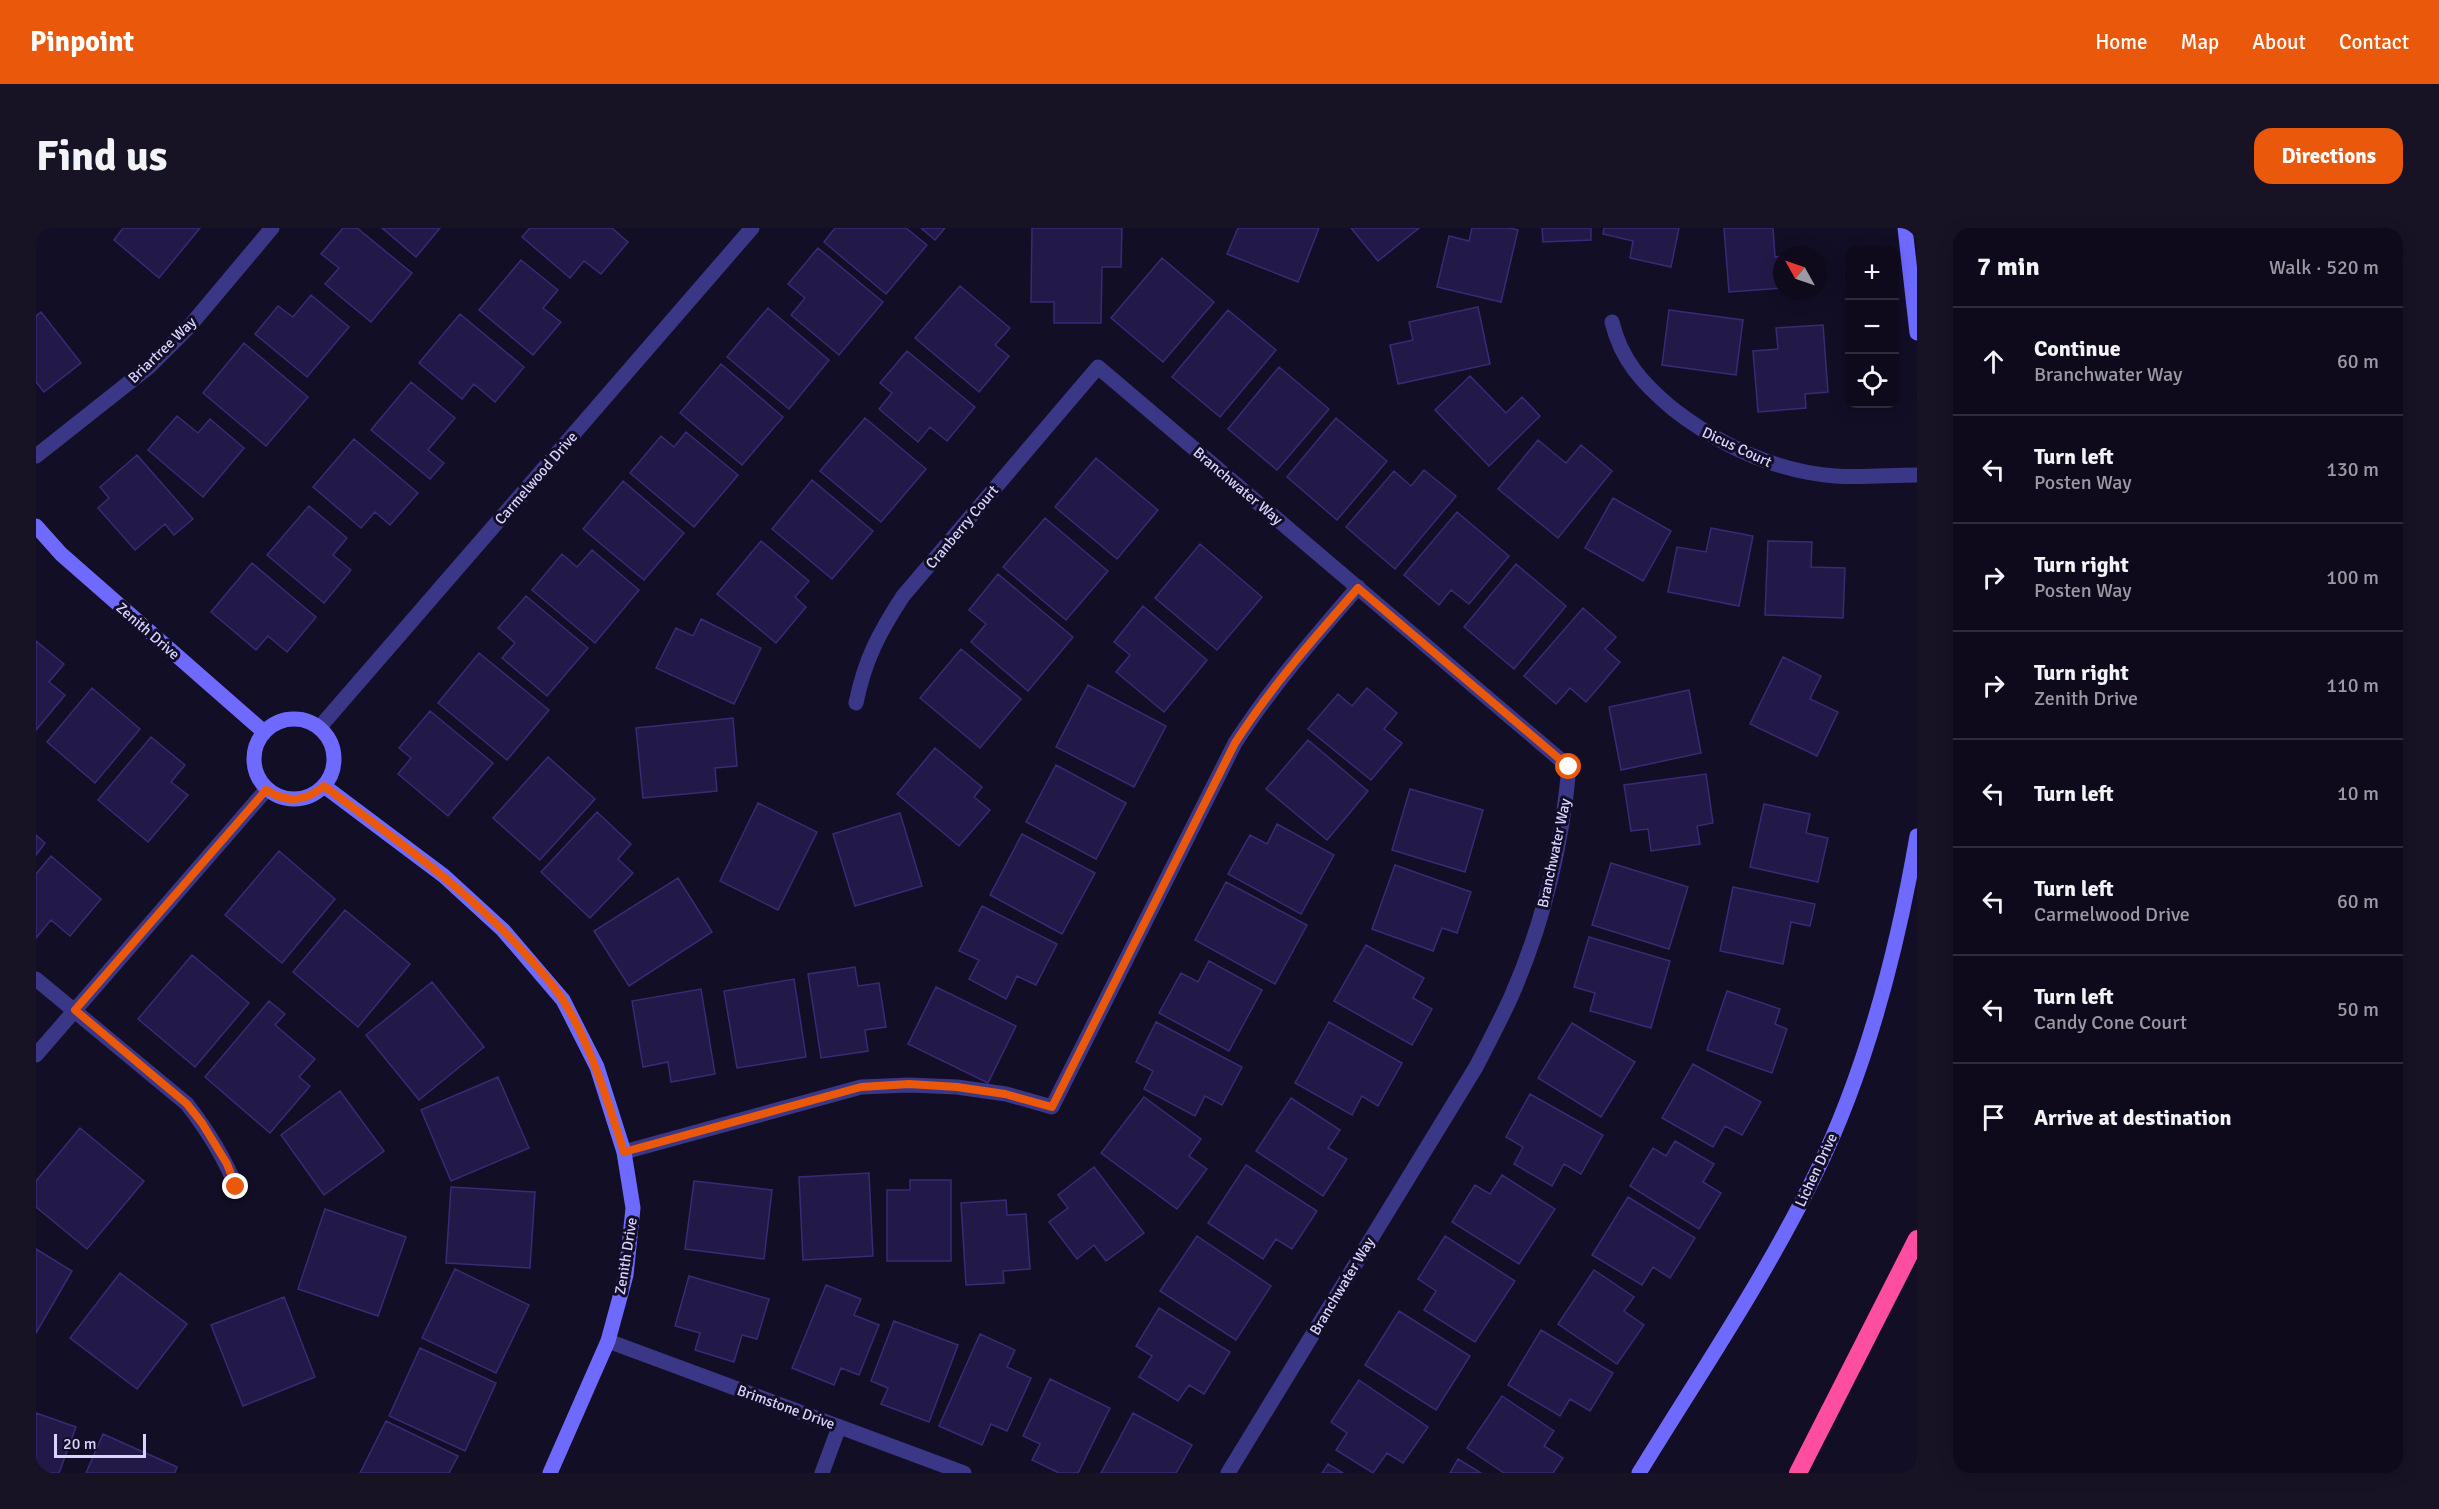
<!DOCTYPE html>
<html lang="en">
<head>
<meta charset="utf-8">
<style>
	body { margin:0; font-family:Signika,sans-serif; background:#171325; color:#f1f3f6 }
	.controls { position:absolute; right:18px; top:18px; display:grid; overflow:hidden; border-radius:12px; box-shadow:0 3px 15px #0003 }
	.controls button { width:54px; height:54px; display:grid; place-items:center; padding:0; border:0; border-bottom:2px solid #2e2b3b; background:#0e0a1c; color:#f1f3f6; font:30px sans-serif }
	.compass { position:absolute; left:1737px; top:18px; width:54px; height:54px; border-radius:50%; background:#0e0a1c; box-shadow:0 3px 15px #0003; rotate:310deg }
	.scale { position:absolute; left:18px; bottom:15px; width:92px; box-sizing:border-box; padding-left:6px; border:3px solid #d9d3ff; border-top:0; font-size:16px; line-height:21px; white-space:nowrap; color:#d9d3ff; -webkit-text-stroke:4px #120e26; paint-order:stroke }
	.stop { position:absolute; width:18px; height:18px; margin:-14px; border:4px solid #ea580c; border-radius:50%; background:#fff }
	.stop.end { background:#ea580c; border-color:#fff; box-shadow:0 2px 6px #0008 }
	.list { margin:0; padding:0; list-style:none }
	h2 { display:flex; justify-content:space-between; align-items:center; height:78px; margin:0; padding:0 24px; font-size:26px }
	h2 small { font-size:20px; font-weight:400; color:#9b9aa3 }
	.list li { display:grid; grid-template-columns:39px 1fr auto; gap:18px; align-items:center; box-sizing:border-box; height:108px; padding:0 24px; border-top:2px solid #2e2b3b }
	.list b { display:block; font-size:22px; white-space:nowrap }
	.list p { margin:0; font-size:20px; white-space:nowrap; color:#9b9aa3 }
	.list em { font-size:20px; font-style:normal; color:#9b9aa3 }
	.icon { flex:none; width:33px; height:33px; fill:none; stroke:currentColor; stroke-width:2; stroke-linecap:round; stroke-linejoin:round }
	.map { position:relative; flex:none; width:1881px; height:1245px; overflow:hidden; border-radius:18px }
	header { display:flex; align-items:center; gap:36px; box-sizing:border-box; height:84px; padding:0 30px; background:#ea580c; color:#fff }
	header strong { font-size:28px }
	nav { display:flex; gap:33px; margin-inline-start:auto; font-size:21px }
	.intro { display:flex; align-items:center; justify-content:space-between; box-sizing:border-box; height:144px; padding:0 36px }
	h1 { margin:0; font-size:42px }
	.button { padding:15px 27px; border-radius:18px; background:#ea580c; color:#fff; font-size:21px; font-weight:700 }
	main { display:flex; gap:36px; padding:0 36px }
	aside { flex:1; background:#0e0a1c; border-radius:18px; box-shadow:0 3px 15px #0003 }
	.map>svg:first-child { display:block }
	.building { fill:#231948; stroke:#3a2a75; stroke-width:1.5 }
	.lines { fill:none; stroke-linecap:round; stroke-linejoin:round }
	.lane { stroke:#3b3787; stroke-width:15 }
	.street { stroke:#3b3787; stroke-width:15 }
	.secondary { stroke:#6f6aff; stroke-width:15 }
	.highway { stroke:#ff4ea1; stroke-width:18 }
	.route { stroke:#ea580c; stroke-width:8 }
	.labels { text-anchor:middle; stroke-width:6; stroke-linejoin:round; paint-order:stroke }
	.street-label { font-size:15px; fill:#d9d3ff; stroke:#120e26 }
</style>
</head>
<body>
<header>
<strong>Pinpoint</strong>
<nav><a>Home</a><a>Map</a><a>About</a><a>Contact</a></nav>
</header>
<div class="intro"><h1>Find us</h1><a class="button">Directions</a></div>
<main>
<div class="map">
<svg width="1881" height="1245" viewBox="0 0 1881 1245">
	<rect width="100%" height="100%" fill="#120e26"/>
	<path class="building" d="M 87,0 L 164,0 L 123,50 L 78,12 Z
		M 307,0 L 321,0 L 376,45 L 335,94 L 289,56 L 303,40 L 285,26 Z
		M 346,0 L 404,0 L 380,29 Z
		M 494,0 L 576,0 L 592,14 L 565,46 L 548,33 L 534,50 L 486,9 Z
		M 799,0 L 870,0 L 891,17 L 850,66 L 788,14 Z
		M 885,0 L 909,0 L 899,12 Z
		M 996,0 L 1086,0 L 1085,39 L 1066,39 L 1065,95 L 1018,95 L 1018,74 L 995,74 Z
		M 1202,0 L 1283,0 L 1262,54 L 1191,26 Z
		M 1315,0 L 1383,0 L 1342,33 Z
		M 1436,0 L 1473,0 L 1482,2 L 1465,74 L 1401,59 L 1413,8 L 1433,13 Z
		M 1506,0 L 1555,0 L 1555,12 L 1507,14 Z
		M 1568,0 L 1643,0 L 1635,39 L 1594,30 L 1597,13 L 1567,6 Z
		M 1688,0 L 1737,0 L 1739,29 L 1746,28 L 1746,60 L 1693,64 Z
		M 782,20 L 847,74 L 803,127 L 755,87 L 769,70 L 752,56 Z
		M 1126,30 L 1178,74 L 1127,134 L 1075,90 Z
		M 485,32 L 522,62 L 507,80 L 525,94 L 497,127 L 443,82 Z
		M 924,58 L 974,100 L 959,117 L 973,128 L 943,164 L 879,110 Z
		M 275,67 L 313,99 L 271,149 L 219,106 L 242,78 L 257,89 Z
		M 1442,79 L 1454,136 L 1362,156 L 1354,117 L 1377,112 L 1373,94 Z
		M 732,80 L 793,132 L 753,181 L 691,129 Z
		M 1192,82 L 1240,122 L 1184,189 L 1136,149 Z
		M 1633,82 L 1707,92 L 1700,147 L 1626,137 Z
		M 5,84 L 45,135 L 8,164 L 0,154 L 0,88 Z
		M 424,86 L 488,139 L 459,174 L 438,156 L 426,171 L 383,135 Z
		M 1787,97 L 1792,164 L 1769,166 L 1770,180 L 1722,184 L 1717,123 L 1742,121 L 1740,100 Z
		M 208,115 L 272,169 L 230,218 L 167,165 Z
		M 871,123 L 939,179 L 911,213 L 894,199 L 882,214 L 843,181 L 856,165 L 844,155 Z
		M 685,136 L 747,189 L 706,237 L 644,185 Z
		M 1243,139 L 1293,181 L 1241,242 L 1192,201 Z
		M 1434,148 L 1470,185 L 1486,169 L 1504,188 L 1453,238 L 1399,182 Z
		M 375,154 L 419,190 L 392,222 L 408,235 L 394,251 L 335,202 Z
		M 141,188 L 162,205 L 174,191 L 208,220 L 167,269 L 112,222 Z
		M 829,190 L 890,241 L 845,294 L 784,243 Z
		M 1300,190 L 1351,233 L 1301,292 L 1251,249 Z
		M 650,204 L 702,247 L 658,299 L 594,245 L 625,208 L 638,219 Z
		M 318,211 L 382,265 L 354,297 L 339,284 L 325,300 L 277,259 Z
		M 1502,212 L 1530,235 L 1545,217 L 1576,243 L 1522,310 L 1462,261 Z
		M 101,227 L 157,291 L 138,307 L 129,296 L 99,322 L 62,280 L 73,270 L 64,259 Z
		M 1060,230 L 1122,282 L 1081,331 L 1019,279 Z
		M 1388,242 L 1420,268 L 1359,341 L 1310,299 L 1358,243 L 1375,258 Z
		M 776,252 L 837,303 L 796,351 L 736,301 Z
		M 587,253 L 648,305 L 608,352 L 547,301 Z
		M 1577,270 L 1635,303 L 1607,353 L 1549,320 Z
		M 273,278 L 311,310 L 297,327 L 315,342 L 288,375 L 231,327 Z
		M 1421,284 L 1473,328 L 1433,376 L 1415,362 L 1403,377 L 1368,347 Z
		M 1009,290 L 1072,343 L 1030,392 L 967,339 Z
		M 1675,300 L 1717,308 L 1703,378 L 1632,364 L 1641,319 L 1670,324 Z
		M 725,313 L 773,353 L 759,369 L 770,379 L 740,415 L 681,366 Z
		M 1732,313 L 1776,314 L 1775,339 L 1809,340 L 1807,390 L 1729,387 Z
		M 1164,316 L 1226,369 L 1181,422 L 1119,370 Z
		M 556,322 L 603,362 L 559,415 L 496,362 L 526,326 L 541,339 Z
		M 216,335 L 280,389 L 251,424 L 232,408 L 220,422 L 175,384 Z
		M 1480,336 L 1530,378 L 1478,441 L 1428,399 Z
		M 962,346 L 1037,409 L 992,463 L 935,414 L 950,396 L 933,382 Z
		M 490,368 L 552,420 L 511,468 L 466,430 L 479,415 L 462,400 Z
		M 1107,378 L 1171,432 L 1128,484 L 1080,444 L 1094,427 L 1078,414 Z
		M 1547,380 L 1580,409 L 1569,421 L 1584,434 L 1550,474 L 1534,460 L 1520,476 L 1488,448 Z
		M 665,391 L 725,420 L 698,476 L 620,440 L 640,400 L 657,408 Z
		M 0,413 L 28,436 L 13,454 L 29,467 L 0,502 Z
		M 925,421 L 985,471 L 944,520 L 884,470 Z
		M 443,425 L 513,482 L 471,532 L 402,475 Z
		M 1747,429 L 1785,448 L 1774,471 L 1802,484 L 1781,528 L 1714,496 Z
		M 1052,457 L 1130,498 L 1098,559 L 1020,519 Z
		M 56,460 L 104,501 L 59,555 L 11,514 Z
		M 1331,460 L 1361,485 L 1348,501 L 1366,515 L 1335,552 L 1272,501 L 1302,466 L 1316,478 Z
		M 1653,462 L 1665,525 L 1585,542 L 1573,479 Z
		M 394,483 L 457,535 L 412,588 L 362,546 L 375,530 L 363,520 Z
		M 697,490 L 701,538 L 679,540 L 681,563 L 607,570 L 600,500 Z
		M 115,509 L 149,537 L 135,554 L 152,567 L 112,614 L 62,572 Z
		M 1272,512 L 1332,563 L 1291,612 L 1230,561 Z
		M 899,520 L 946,559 L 938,569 L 954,582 L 923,618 L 861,566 Z
		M 512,529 L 559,571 L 504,632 L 457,590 Z
		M 1020,537 L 1090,575 L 1060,631 L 990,594 Z
		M 1670,546 L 1677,595 L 1661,598 L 1664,616 L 1615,623 L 1612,601 L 1595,603 L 1588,557 Z
		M 1374,561 L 1447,582 L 1429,644 L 1356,622 Z
		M 722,575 L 781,604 L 742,682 L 684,653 Z
		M 1728,576 L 1774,586 L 1770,605 L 1792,610 L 1782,654 L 1714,639 Z
		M 561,584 L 595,616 L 582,631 L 597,645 L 554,690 L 505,644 Z
		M 864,585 L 886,658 L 819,678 L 797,606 Z
		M 1241,596 L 1298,627 L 1265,686 L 1192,646 L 1214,607 L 1231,616 Z
		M 986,606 L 1059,645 L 1026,706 L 954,667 Z
		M 0,607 L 9,615 L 0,627 Z
		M 243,623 L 299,671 L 246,735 L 189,687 Z
		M 15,628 L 65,671 L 34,708 L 15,692 L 0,710 L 0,646 Z
		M 1575,635 L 1652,659 L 1633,721 L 1556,697 Z
		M 1359,637 L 1435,664 L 1421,705 L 1406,700 L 1397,723 L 1336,701 Z
		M 642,650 L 676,704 L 593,758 L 558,703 Z
		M 1190,654 L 1271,697 L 1239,756 L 1159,712 Z
		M 1697,659 L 1779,676 L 1774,698 L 1755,694 L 1747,736 L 1684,723 Z
		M 946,678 L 1021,716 L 1000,757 L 981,748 L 970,771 L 933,751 L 943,732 L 923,723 Z
		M 309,682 L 374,736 L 322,799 L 257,744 Z
		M 1553,709 L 1634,733 L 1615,800 L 1554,783 L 1559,765 L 1538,759 Z
		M 1330,717 L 1388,750 L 1377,770 L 1396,781 L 1376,817 L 1298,773 Z
		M 156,727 L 213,775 L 159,839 L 102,791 Z
		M 1173,733 L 1226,762 L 1193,823 L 1123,785 L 1145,745 L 1162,754 Z
		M 819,739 L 822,758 L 843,755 L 850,799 L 829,802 L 832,823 L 785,830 L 772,746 Z
		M 758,751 L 770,829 L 701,840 L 688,763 Z
		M 396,754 L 448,819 L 383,872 L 330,807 Z
		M 900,759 L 980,798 L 952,855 L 872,816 Z
		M 665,761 L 679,846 L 635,854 L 632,834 L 607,839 L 596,773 Z
		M 1691,763 L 1744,781 L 1739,796 L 1751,801 L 1736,845 L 1671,822 Z
		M 233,773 L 249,786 L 239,797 L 279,831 L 263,849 L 274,858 L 234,905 L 169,849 Z
		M 1120,794 L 1206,839 L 1186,877 L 1169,868 L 1159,888 L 1108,861 L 1117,843 L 1100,834 Z
		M 1293,794 L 1366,835 L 1342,878 L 1326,868 L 1316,887 L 1259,855 Z
		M 1536,795 L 1599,834 L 1565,889 L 1502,850 Z
		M 1657,836 L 1725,874 L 1706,907 L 1689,898 L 1677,919 L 1626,890 Z
		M 462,849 L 493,920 L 415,953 L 385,882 Z
		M 304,863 L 348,923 L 288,967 L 245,907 Z
		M 1494,866 L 1567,907 L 1545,946 L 1528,936 L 1516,958 L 1478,936 L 1487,919 L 1470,909 Z
		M 1108,869 L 1165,911 L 1153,928 L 1171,941 L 1141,981 L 1065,925 Z
		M 1255,870 L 1304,902 L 1292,920 L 1311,931 L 1287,968 L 1220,923 Z
		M 44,900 L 108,953 L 51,1021 L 0,979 L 0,953 Z
		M 1639,913 L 1678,936 L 1667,954 L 1685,965 L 1663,1001 L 1594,958 L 1617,920 L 1630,928 Z
		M 1210,937 L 1281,983 L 1256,1021 L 1240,1011 L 1227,1031 L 1172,995 Z
		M 1058,939 L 1108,1005 L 1070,1033 L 1058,1017 L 1041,1031 L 1013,994 L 1032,980 L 1022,967 Z
		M 833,945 L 837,1028 L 767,1032 L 763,949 Z
		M 1466,947 L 1519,981 L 1483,1036 L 1416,994 L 1439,957 L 1454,966 Z
		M 874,952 L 915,952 L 915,1033 L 851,1033 L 851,962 L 874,962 Z
		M 658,953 L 736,962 L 728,1031 L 649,1021 Z
		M 415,959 L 499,964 L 494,1040 L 410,1035 Z
		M 1592,969 L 1659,1010 L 1634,1050 L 1617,1039 L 1606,1057 L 1556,1027 Z
		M 970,972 L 971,987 L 990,986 L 994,1041 L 967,1043 L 968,1055 L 930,1057 L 925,975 Z
		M 289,981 L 370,1009 L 342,1088 L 262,1061 Z
		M 1161,1008 L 1235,1058 L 1200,1112 L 1124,1063 Z
		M 1409,1008 L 1479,1053 L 1439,1114 L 1388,1082 L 1400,1063 L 1382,1051 Z
		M 0,1021 L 36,1043 L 0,1105 Z
		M 419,1041 L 493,1077 L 460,1145 L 386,1110 Z
		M 1558,1042 L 1598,1069 L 1588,1083 L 1608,1097 L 1581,1136 L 1522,1096 Z
		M 84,1045 L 151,1096 L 101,1161 L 34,1110 Z
		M 653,1048 L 733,1071 L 721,1111 L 706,1107 L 698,1134 L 659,1122 L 664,1105 L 639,1098 Z
		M 790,1057 L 825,1071 L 818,1087 L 843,1097 L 823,1147 L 805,1140 L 798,1157 L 756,1140 Z
		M 248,1069 L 279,1149 L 207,1178 L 175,1097 Z
		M 1123,1080 L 1194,1124 L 1168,1166 L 1153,1157 L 1142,1173 L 1103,1149 L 1116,1128 L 1100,1118 Z
		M 1363,1083 L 1434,1128 L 1400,1182 L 1329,1137 Z
		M 858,1093 L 922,1117 L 893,1194 L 845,1176 L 852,1160 L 835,1153 Z
		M 1505,1102 L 1577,1145 L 1554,1183 L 1534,1171 L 1524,1188 L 1472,1157 Z
		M 944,1106 L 979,1122 L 971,1139 L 995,1150 L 971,1203 L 955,1196 L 946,1217 L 903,1198 Z
		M 384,1120 L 460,1155 L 429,1223 L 353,1188 Z
		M 1014,1151 L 1074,1180 L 1042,1245 L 1023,1245 L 996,1232 L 1004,1216 L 987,1208 Z
		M 1323,1152 L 1392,1199 L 1367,1235 L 1351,1225 L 1337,1245 L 1300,1222 L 1311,1205 L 1295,1194 Z
		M 1466,1168 L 1518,1203 L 1508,1218 L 1527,1230 L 1517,1245 L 1468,1245 L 1431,1220 Z
		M 0,1185 L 40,1199 L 23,1245 L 0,1245 Z
		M 1097,1185 L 1156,1217 L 1140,1245 L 1065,1245 Z
		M 350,1193 L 422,1228 L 413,1245 L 324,1245 Z
		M 67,1206 L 141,1239 L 139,1245 L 50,1245 Z
		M 1422,1231 L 1445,1245 L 1414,1245 Z
		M 1292,1236 L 1307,1245 L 1286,1245 Z"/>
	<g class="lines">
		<path class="lane" d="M 786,1245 L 803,1199"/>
		<path class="street" d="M 1576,94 C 1585,132 1607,156 1637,181 C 1685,218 1738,243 1799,248 C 1826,250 1854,247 1881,247
			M 0,228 L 114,138 L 152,100 L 236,0
			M 820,475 C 829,431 843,405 867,368 L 1062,139 L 1533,539 C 1526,618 1507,696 1475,769 C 1464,793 1452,816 1440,839 L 1192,1245
			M 283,500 L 716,0
			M 0,751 L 151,876 C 171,902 188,928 200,959
			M 0,827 L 230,562
			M 588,924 L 825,859 L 873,857 L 921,859 L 970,866 L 1016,879 L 1199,515 C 1235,459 1278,410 1322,359
			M 572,1113 L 928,1245"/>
		<path class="secondary" d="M 1869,0 L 1881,105
			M 0,298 L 25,326 L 228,504
			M218 531a40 40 0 1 1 80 0a40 40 0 1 1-80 0Z
			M 288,558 L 408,648 L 467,702 L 527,772 L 561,839 L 588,924 L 597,980 L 590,1047 L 572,1113 L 514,1245
			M 1603,1245 C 1663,1147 1729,1050 1779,947 C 1831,841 1861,724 1881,608"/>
		<path class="highway" d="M 1762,1245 L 1881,1011"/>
	</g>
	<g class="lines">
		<path class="route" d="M 200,959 L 191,936 L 166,895 L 151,876 L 39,782 L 230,562 C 251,575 269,574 288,558 C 356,609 426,657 484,720 C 499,736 515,754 527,772 C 556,819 571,872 588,924 L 825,859 L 873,856 L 921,859 L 969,866 L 1016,879 L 1199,515 C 1235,459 1278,410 1322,360 L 1533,539"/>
	</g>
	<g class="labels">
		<g class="street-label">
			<text transform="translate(126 122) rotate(-44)" y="5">Briartree Way</text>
			<text transform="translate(1701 219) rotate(25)" y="5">Dicus Court</text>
			<text transform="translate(500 250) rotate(-49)" y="5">Carmelwood Drive</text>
			<text transform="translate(1202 258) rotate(40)" y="5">Branchwater Way</text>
			<text transform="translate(926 299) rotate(-50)" y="5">Cranberry Court</text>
			<text transform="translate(112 403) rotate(41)" y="5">Zenith Drive</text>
			<text transform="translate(1518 625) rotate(-78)" y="5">Branchwater Way</text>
			<text transform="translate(1780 942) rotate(-65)" y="5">Lichen Drive</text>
			<text transform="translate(590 1028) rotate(-81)" y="5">Zenith Drive</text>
			<text transform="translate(1306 1058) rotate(-59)" y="5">Branchwater Way</text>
			<text transform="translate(750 1179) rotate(20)" y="5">Brimstone Drive</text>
		</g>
	</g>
</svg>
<div class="controls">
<button>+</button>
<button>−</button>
<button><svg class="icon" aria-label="locate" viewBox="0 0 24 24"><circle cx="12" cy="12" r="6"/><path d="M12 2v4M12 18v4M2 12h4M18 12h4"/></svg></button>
</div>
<svg class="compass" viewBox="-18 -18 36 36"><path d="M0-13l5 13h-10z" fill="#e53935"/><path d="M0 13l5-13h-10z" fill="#9b9aa3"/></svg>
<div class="scale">20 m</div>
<div class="stop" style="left:1533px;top:539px"></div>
<div class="stop end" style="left:200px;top:959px"></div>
</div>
<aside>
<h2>7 min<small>Walk · 520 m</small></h2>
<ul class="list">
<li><svg class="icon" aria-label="ahead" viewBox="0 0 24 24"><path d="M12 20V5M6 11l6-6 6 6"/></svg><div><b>Continue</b><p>Branchwater Way</p></div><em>60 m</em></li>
<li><svg class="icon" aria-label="left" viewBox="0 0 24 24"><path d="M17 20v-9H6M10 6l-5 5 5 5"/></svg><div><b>Turn left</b><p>Posten Way</p></div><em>130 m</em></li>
<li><svg class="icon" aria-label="right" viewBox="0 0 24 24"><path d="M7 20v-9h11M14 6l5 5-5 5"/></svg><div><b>Turn right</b><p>Posten Way</p></div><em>100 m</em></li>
<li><svg class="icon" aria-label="right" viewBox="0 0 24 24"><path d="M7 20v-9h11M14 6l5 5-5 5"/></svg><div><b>Turn right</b><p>Zenith Drive</p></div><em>110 m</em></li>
<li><svg class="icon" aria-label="left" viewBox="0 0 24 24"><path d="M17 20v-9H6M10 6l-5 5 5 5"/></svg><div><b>Turn left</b></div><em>10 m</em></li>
<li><svg class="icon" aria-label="left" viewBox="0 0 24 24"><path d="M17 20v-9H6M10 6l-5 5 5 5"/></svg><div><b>Turn left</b><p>Carmelwood Drive</p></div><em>60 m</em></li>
<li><svg class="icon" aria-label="left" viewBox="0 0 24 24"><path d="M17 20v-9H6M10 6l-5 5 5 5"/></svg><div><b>Turn left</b><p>Candy Cone Court</p></div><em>50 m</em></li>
<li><svg class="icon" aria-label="arrive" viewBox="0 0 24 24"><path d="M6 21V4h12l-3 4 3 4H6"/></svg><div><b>Arrive at destination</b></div></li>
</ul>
</aside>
</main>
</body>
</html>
